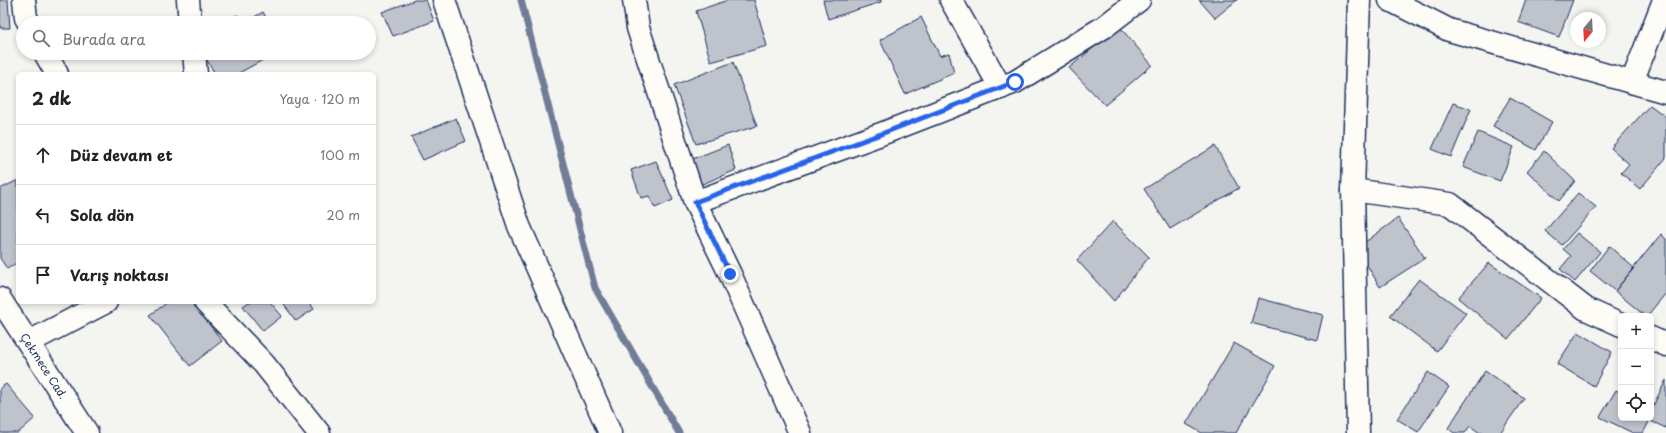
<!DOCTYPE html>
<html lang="tr">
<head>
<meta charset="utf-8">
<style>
	body { margin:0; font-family:"Playpen Sans",sans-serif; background:#f6f6f6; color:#222 }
	.controls { position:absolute; right:12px; bottom:12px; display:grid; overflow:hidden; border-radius:6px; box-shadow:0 2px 6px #0003 }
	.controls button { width:36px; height:36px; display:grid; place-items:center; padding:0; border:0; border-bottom:1px solid #e0e0e0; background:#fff; color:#222; font:20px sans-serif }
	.compass { position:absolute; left:1570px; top:12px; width:36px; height:36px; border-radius:50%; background:#fff; box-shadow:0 2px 6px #0003; rotate:198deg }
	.stop { position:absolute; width:12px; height:12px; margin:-9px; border:3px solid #2563eb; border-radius:50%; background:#fff }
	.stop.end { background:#2563eb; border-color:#fff; box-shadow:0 1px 4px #0008 }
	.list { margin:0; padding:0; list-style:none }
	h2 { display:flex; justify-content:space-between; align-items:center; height:52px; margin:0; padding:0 16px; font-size:17px }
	h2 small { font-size:13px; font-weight:400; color:#767676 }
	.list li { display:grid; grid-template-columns:26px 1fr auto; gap:12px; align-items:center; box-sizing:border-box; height:60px; padding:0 16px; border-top:1px solid #e0e0e0 }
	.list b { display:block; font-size:15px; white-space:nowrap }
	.list em { font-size:13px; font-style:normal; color:#767676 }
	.icon { flex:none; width:22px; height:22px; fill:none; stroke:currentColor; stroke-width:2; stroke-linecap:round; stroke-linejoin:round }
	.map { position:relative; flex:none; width:1666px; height:433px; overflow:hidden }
	.search { position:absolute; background:#fff; box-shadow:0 2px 6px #0003; left:16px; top:16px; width:360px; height:44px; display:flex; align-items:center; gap:10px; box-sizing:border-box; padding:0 14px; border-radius:22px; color:#767676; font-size:15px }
	.panel { position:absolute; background:#fff; box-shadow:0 2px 6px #0003; left:16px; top:72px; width:360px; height:232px; border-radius:6px }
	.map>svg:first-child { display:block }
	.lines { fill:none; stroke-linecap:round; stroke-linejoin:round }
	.stream { stroke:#717c98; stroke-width:7 }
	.building { fill:#bfc3cc; stroke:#1b2f5e }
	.minor-casing { stroke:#1b2f5e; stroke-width:25 }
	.minor { stroke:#fdfcf7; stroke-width:22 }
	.route { stroke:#2563eb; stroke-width:5 }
	.labels { text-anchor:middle; stroke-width:3; stroke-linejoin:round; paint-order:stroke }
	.street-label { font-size:11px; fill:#1b2f5e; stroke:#fdfcf7 }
</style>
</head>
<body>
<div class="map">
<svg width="1666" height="433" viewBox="0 0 1666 433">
	<rect width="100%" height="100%" fill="#f4f4f1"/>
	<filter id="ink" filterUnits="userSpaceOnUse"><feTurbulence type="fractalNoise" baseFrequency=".025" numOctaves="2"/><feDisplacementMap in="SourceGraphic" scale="8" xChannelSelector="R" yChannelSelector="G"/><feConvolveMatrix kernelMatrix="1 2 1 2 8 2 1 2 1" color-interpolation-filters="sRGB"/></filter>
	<g filter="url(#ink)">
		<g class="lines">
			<path class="stream" d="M 521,0 L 595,288 L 679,433"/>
		</g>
		<path class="building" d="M 0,0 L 8,0 L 10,28 L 0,28 Z
			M 415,0 L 426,0 L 434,21 L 393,36 L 382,12 Z
			M 728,0 L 754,0 L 767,46 L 711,62 L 696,11 Z
			M 823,0 L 881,0 L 881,2 L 828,19 Z
			M 1199,0 L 1237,0 L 1215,18 Z
			M 1526,0 L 1573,0 L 1559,37 L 1518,22 Z
			M 263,12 L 269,23 L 244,23 Z
			M 237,15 L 242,23 L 223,23 Z
			M 921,17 L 940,56 L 949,53 L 954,73 L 905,94 L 880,40 Z
			M 1119,26 L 1152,65 L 1105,105 L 1069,68 Z
			M 203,53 L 259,53 L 263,60 L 237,74 L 215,74 Z
			M 259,53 L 275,53 L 263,60 Z
			M 733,62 L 757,126 L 696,144 L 674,85 Z
			M 1510,98 L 1552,122 L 1536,150 L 1493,126 Z
			M 1453,103 L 1471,109 L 1451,157 L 1432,149 Z
			M 1650,105 L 1666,117 L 1666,158 L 1640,189 L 1621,173 L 1629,164 L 1611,148 Z
			M 456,118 L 466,141 L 423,160 L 411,137 Z
			M 1478,132 L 1514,147 L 1500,181 L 1463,167 Z
			M 728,145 L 736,170 L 700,185 L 690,160 Z
			M 1215,146 L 1239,188 L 1170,229 L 1144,189 Z
			M 1544,151 L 1575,181 L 1559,201 L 1527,171 Z
			M 656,161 L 673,200 L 655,208 L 649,196 L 641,198 L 631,170 Z
			M 18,180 L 18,262 L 7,269 L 0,258 L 0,189 Z
			M 1578,193 L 1596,207 L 1562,245 L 1545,231 Z
			M 1398,218 L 1425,258 L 1380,287 L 1357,248 Z
			M 1113,221 L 1149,257 L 1114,301 L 1077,260 Z
			M 1577,233 L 1600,252 L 1575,282 L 1560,269 L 1571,256 L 1563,249 Z
			M 1661,234 L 1666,239 L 1666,293 L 1647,316 L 1645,316 L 1615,291 Z
			M 1609,246 L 1634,268 L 1615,291 L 1590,271 Z
			M 1489,263 L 1541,298 L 1508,339 L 1458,298 Z
			M 1419,279 L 1466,313 L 1437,351 L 1390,316 Z
			M 1258,298 L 1323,315 L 1317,340 L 1251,323 Z
			M 168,302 L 192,302 L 222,341 L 190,366 L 150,315 Z
			M 249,302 L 270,302 L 282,316 L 263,331 L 243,306 Z
			M 282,302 L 309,302 L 314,309 L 296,321 Z
			M 1578,332 L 1612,352 L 1594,386 L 1557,364 Z
			M 1234,343 L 1275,366 L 1236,433 L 1202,433 L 1186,424 Z
			M 1485,371 L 1524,398 L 1500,433 L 1480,433 L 1470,426 L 1465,433 L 1454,433 L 1448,428 Z
			M 1428,372 L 1449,387 L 1418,432 L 1397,419 Z
			M 1666,380 L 1666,428 L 1646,419 L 1651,418 L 1651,410 Z
			M 6,384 L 35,418 L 18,433 L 0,433 L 0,388 Z
			M 1616,390 L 1621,393 L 1621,418 L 1647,418 L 1650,420 L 1643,433 L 1633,433 L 1600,417 Z"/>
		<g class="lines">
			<defs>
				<g id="minor">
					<path d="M 24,0 L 26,18 L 29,23"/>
					<path d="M 188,0 L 190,23"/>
					<path d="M 444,0 L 519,226 L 610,433"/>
					<path d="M 634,0 L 638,28 L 695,202 L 730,274 L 800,433"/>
					<path d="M 951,0 L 1001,88"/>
					<path d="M 1359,0 L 1353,190 L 1450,204 L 1586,309 L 1621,325"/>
					<path d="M 1390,0 L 1449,30 L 1666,92"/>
					<path d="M 45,53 L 57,74"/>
					<path d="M 194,53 L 196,74"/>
					<path d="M 1632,82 L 1664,0"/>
					<path d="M 1353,190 L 1358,433"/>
					<path d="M 695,202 L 881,134 L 1015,82 L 1104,27 L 1139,0"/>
					<path id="s1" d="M 0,299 L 87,433"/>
					<path d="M 205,302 L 264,364 L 319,433"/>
					<path d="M 1651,338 L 1666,345"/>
					<path d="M 29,342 L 106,302"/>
				</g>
			</defs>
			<use href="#minor" class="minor-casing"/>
			<use href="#minor" class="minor"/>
		</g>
	</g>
	<g class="lines" filter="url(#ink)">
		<path class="route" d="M 730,274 L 695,202 L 881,134 L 1015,82"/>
	</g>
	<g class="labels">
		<g class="street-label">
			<text dy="4" stroke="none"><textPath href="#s1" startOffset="80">Çekmece Cad.</textPath></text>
		</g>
	</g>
</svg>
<div class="controls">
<button>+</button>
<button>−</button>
<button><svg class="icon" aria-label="locate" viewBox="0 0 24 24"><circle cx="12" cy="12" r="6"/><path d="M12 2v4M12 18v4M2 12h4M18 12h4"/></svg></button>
</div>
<svg class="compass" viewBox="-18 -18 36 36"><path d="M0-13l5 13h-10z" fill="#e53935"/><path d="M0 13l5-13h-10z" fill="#767676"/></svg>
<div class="stop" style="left:1015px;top:82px"></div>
<div class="stop end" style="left:730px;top:274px"></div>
<div class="search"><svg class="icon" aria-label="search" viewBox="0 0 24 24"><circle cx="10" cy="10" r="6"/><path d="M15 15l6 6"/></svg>Burada ara</div>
<section class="panel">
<h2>2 dk<small>Yaya · 120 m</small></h2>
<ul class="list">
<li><svg class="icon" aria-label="ahead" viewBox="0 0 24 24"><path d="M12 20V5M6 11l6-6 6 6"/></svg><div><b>Düz devam et</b></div><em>100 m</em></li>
<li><svg class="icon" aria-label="left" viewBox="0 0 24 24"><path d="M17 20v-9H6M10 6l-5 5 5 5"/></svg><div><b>Sola dön</b></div><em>20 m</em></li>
<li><svg class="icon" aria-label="arrive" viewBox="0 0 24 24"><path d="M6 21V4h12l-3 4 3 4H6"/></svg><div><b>Varış noktası</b></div></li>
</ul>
</section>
</div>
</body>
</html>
